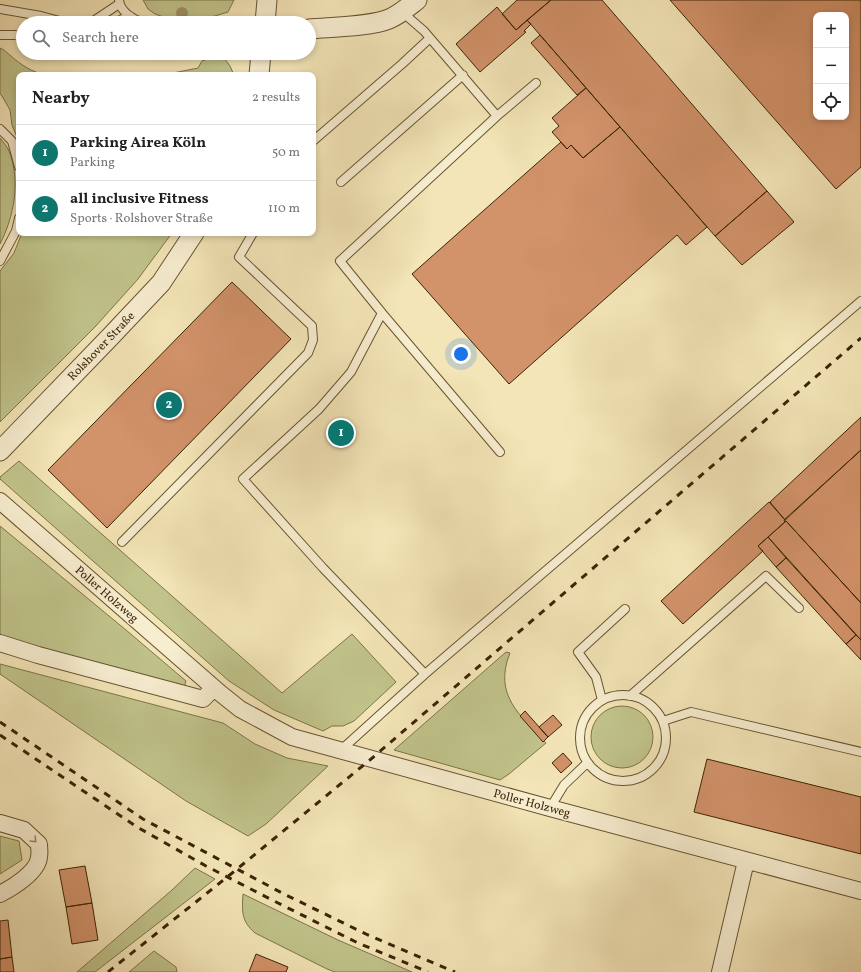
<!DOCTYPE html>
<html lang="en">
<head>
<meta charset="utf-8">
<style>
	body { margin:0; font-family:Vollkorn,serif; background:#f6f6f6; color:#222 }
	.controls { position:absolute; right:12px; top:12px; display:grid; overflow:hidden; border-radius:8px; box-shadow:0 2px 6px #0003 }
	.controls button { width:36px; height:36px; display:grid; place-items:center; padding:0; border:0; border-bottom:1px solid #e0e0e0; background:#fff; color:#222; font:20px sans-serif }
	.you { position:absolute; left:461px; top:354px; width:14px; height:14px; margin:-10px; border:3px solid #fff; border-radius:50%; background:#1a73e8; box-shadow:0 0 0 6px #1a73e833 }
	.badge { display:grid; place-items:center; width:26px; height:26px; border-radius:50%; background:#0f766e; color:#fff; font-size:13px; font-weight:700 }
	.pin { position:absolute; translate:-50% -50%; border:2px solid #fff; box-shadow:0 1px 4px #0006 }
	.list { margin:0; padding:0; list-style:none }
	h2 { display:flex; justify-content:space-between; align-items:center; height:52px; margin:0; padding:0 16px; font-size:17px }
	h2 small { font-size:13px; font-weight:400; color:#767676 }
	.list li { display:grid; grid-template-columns:26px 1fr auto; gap:12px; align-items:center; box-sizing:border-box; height:56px; padding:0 16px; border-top:1px solid #e0e0e0 }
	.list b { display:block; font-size:15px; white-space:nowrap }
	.list p { margin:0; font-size:13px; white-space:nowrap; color:#767676 }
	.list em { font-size:13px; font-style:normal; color:#767676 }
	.icon { flex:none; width:22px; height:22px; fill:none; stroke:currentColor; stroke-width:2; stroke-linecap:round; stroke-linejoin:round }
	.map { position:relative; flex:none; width:861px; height:972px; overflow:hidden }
	.search { position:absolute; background:#fff; box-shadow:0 2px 6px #0003; left:16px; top:16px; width:300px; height:44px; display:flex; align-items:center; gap:10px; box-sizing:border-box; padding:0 14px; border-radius:22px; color:#767676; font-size:15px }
	.panel { position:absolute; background:#fff; box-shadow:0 2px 6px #0003; left:16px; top:72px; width:300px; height:164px; border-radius:8px }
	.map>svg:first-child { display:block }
	.green { fill:#c0c38a; stroke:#7e7448 }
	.building { fill:#d2926a; stroke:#3b2406; fill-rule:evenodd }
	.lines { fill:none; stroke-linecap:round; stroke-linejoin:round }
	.service-casing { stroke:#695432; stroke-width:10 }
	.minor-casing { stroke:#695432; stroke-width:18 }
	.tertiary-casing { stroke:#695432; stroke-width:21 }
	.service { stroke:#f7eed0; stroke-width:8 }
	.minor { stroke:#f7eed0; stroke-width:16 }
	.tertiary { stroke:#f7eed0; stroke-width:19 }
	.rail { stroke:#3b2406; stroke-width:3; stroke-dasharray:7 7; stroke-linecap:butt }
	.tree { fill:#a09168 }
	.oneway { stroke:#99896b }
	.labels { text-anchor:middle; stroke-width:3; stroke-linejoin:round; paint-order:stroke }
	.street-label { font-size:12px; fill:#3b2406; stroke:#f7eed0 }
</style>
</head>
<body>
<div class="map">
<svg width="861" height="972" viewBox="0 0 861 972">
	<rect width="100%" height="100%" fill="#f3e5b7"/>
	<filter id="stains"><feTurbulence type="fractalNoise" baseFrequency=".005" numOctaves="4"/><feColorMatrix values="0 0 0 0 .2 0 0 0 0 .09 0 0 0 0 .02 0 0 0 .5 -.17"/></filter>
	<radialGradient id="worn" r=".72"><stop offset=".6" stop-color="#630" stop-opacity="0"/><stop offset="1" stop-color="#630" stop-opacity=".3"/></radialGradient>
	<path class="green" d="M 143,0 L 234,0 L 228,12 L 198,21 L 175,21 L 155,14 L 148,9 Z
		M 0,48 C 5,50 7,53 11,56 C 20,64 33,73 46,75 L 19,75 L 19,142 L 12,125 L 10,110 L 2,96 L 0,94 Z
		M 221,54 L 230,66 L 234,75 L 163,75 L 198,68 L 202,61 Z
		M 0,138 C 3,142 7,146 9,151 C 21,180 14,217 0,244 Z
		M 22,233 L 172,233 L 138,279 L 95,327 L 0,422 L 0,271 L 14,253 Z
		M 19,461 L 282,693 L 352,634 L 396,682 L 354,721 L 343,726 L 332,726 L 323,731 L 274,710 L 229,681 L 0,479 L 0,477 Z
		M 0,526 L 126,630 L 186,681 L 184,688 L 0,636 Z
		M 506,652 L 510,653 C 493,695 520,715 546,743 L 509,774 L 500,780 L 394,750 Z
		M 0,664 L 223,723 L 255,744 L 287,758 L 328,766 L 266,824 L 248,836 L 186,801 L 0,674 Z
		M591 737a31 31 0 1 1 62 0a31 31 0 1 1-62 0Z
		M 0,836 L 19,841 L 22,860 L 0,874 Z
		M 195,868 L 215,879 L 95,972 L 77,972 L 172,890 Z
		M 243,894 L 338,940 L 412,972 L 335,972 L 327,969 L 255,933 C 241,921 242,911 243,894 Z
		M 154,951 L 176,967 L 177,972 L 129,972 Z"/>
	<path class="building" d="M 517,0 L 551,0 L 516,30 L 502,14 Z
		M 551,0 L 602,0 L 767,191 L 715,236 L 527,20 Z
		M 670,0 L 861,0 L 861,167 L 836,189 ZM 816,15 L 846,15 L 846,117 L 816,117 Z
		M 497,7 L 516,30 L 527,20 L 531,24 L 524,31 L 526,32 L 480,72 L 456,44 Z
		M 540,35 L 586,88 L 577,95 L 531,43 Z
		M 586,88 L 620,127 L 583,158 L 571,145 L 567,149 L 552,132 L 559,126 L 552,118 Z
		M 620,127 L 707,227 L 686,245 L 677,235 L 509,384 L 412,274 L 561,142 L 567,149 L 571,145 L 583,158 Z
		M 767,191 L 794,222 L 742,265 L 715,236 Z
		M 232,282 L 291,339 L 107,528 L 48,470 Z
		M 861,417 L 861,450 L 785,520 L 770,502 Z
		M 861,450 L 861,603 L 786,521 L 785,522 L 784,520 Z
		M 769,502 L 785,520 L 785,522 L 758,546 L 763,551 L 683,624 L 661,601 Z
		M 786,521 L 861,603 L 861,640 L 768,537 Z
		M 768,537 L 786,558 L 776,567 L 758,546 Z
		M 786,558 L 856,635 L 846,644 L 776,567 Z
		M 856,635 L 861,640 L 861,660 L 846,644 Z
		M 525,711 L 548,737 L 543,742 L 520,716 Z
		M 553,715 L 562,725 L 548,737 L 539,727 Z
		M 563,753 L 572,763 L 561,773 L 552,763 Z
		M 707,759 L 861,797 L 861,854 L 694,812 Z
		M 85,866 L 92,903 L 66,907 L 59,870 Z
		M 92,903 L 98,940 L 72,944 L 66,907 Z
		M 8,920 L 12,957 L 0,959 L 0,921 Z
		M 256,954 L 288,967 L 286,972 L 249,972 Z
		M 12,957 L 14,972 L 0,972 L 0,959 Z"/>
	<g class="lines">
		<defs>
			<path id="service" d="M 119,0 C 120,12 134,20 144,23
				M 0,9 L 41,16 L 67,23
				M 402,12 L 424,31 L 497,116 L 536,83
				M 85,23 L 92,22 L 119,4
				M 113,23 L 130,16
				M 0,35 L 15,35 L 23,37
				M 0,129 L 12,141 L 19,167
				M 313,141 L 402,64 L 430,38
				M 341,182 L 463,75
				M 0,261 L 16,231 L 19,218
				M 382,313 L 500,452
				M 122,542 L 308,353 L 313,340 L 312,326 L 239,257 L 253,233
				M 425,674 L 323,568 L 243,479 L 319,409 L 351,372 L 382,313 L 340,261 L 497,116
				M580 738a43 43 0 1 1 86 0a43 43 0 1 1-86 0Z
				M 630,696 L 766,576 L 799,608
				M 602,700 L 596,677 L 578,652 L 625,609
				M 663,721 L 691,712 L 861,752
				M 341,750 L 425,674 L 861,301
				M 550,808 L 564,785 L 587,763"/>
			<path id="minor" d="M 0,501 L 220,693 L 240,709 L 292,737 L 550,808 L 861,891
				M 0,643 L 38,655 L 203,699 L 214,688
				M 0,823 L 24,830 L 39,844 C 39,848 40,853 39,857 C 38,872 12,888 0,894
				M 720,972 L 746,861"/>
			<path id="tertiary" d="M 265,23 L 267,0
				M 309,29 C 330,27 370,27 389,19 C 399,15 408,7 417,0
				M 259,75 L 261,53
				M 0,451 L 111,336 L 161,283 L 194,233"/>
		</defs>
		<use href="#service" class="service-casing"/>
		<use href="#minor" class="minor-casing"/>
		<use href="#tertiary" class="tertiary-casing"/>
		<use href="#service" class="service"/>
		<use href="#minor" class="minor"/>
		<use href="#tertiary" class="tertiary"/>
		<path class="rail" d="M 0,722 L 143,819 L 284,894 L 368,935 L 455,972
			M 0,735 L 137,827 L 206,866 L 278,903 L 358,943 L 428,972
			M 108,972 L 231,874 L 371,759 L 861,338"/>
	</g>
	<circle class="tree" cx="182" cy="13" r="6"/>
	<defs><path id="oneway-chevron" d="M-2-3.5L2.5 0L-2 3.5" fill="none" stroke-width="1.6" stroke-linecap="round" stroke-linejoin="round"/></defs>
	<use class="oneway" href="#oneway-chevron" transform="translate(34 840) rotate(46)"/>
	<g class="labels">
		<g class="street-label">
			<text transform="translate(101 346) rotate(-46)" y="4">Rolshover Straße</text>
			<text transform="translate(107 594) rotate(41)" y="4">Poller Holzweg</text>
			<text transform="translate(532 803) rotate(15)" y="4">Poller Holzweg</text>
		</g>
	</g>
	<rect width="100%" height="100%" filter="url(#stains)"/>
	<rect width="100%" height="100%" fill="url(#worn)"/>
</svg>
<div class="controls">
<button>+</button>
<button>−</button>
<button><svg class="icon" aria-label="locate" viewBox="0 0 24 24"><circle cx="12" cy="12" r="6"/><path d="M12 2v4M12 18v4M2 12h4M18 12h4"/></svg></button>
</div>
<div class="you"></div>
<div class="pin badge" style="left:341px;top:433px">1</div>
<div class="pin badge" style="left:169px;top:405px">2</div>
<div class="search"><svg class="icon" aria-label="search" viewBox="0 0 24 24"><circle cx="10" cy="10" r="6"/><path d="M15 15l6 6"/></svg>Search here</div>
<section class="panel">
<h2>Nearby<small>2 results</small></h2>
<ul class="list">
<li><span class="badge">1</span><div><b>Parking Airea Köln</b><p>Parking</p></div><em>50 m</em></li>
<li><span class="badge">2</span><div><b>all inclusive Fitness</b><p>Sports · Rolshover Straße</p></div><em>110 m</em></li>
</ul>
</section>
</div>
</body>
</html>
